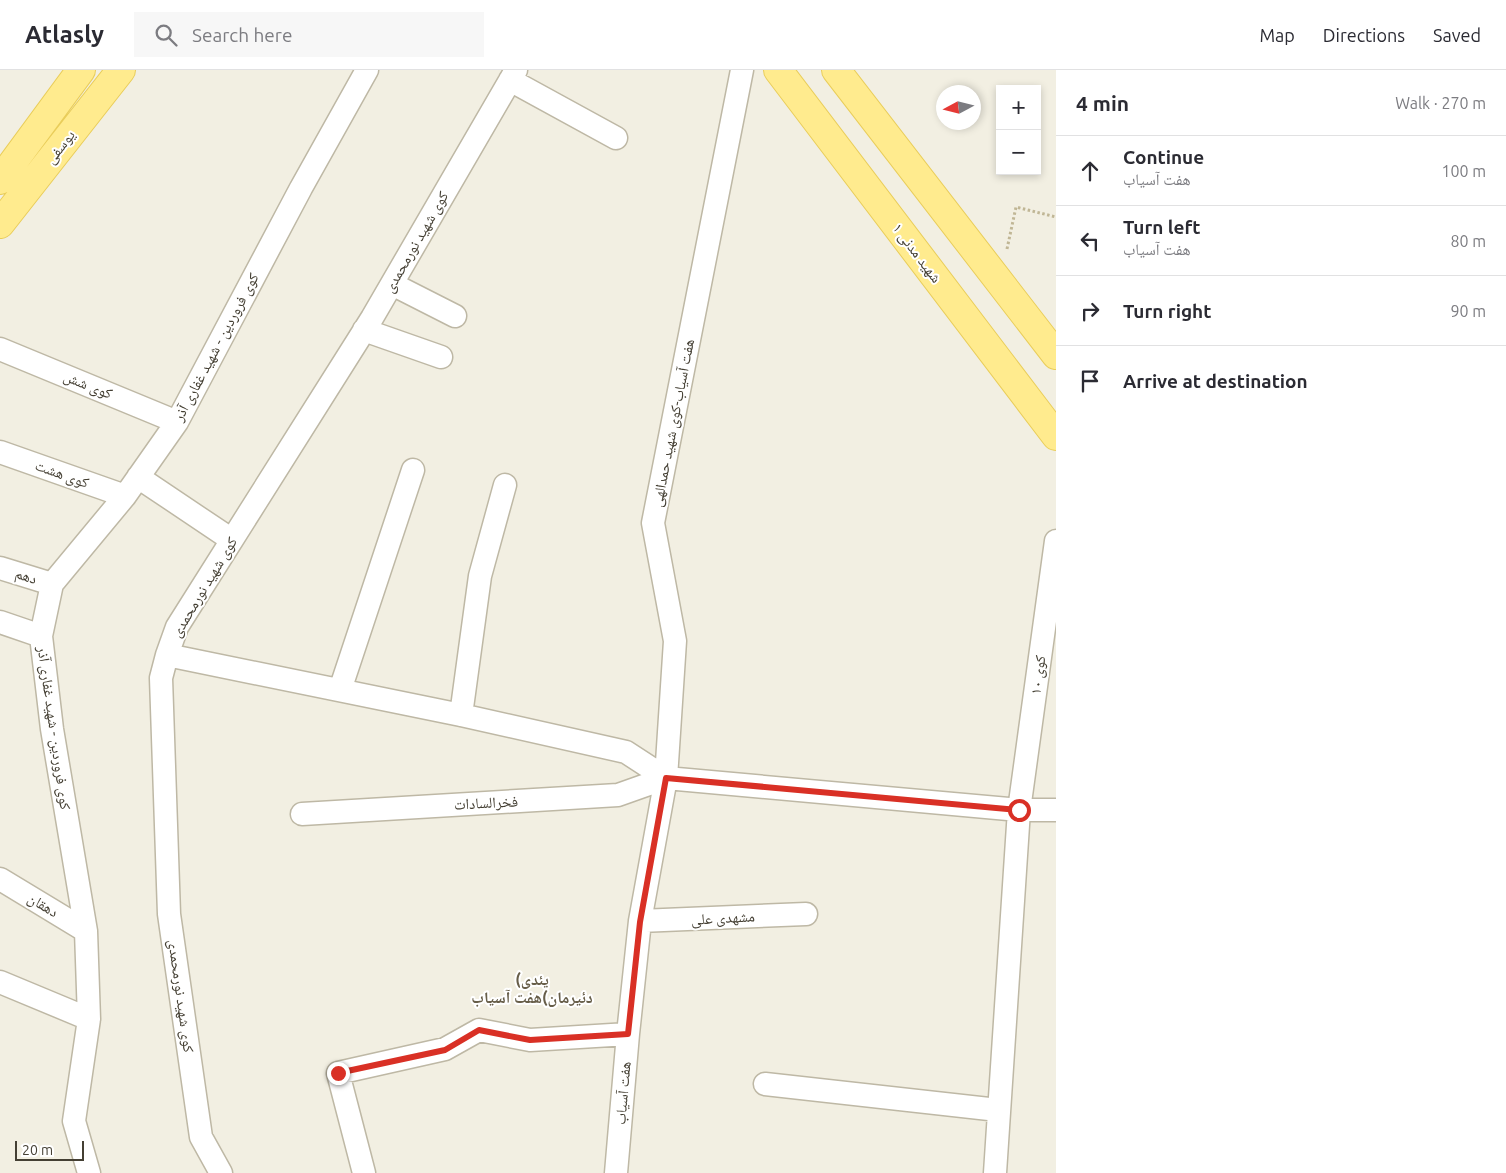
<!DOCTYPE html>
<html lang="en">
<head>
<meta charset="utf-8">
<style>
	body { margin:0; font-family:Ubuntu,"Noto Naskh Arabic",sans-serif; background:#f7f7f7; color:#2b2b33 }
	.controls { position:absolute; right:15px; top:15px; display:grid; overflow:hidden; border-radius:0px; box-shadow:0 2px 8px #0003 }
	.controls button { width:45px; height:45px; display:grid; place-items:center; padding:0; border:0; border-bottom:1px solid #e1e1e2; background:#fff; color:#2b2b33; font:25px sans-serif }
	.compass { position:absolute; left:936px; top:15px; width:45px; height:45px; border-radius:50%; background:#fff; box-shadow:0 2px 8px #0003; rotate:263deg }
	.scale { position:absolute; left:15px; bottom:12px; width:69px; box-sizing:border-box; padding-left:5px; border:2px solid #443f33; border-top:0; font-size:14px; line-height:18px; white-space:nowrap; color:#443f33; -webkit-text-stroke:4px #fff; paint-order:stroke }
	.stop { position:absolute; width:15px; height:15px; margin:-11px; border:4px solid #d93025; border-radius:50%; background:#fff }
	.stop.end { background:#d93025; border-color:#fff; box-shadow:0 1px 5px #0008 }
	.list { margin:0; padding:0; list-style:none }
	h2 { display:flex; justify-content:space-between; align-items:center; height:65px; margin:0; padding:0 20px; font-size:21px }
	h2 small { font-size:16px; font-weight:400; color:#7c7c81 }
	.list li { display:grid; grid-template-columns:32px 1fr auto; gap:15px; align-items:center; box-sizing:border-box; height:70px; padding:0 20px; border-top:1px solid #e1e1e2 }
	.list b { display:block; font-size:19px; white-space:nowrap }
	.list p { margin:0; font-size:16px; white-space:nowrap; color:#7c7c81 }
	.list em { font-size:16px; font-style:normal; color:#7c7c81 }
	.icon { flex:none; width:28px; height:28px; fill:none; stroke:currentColor; stroke-width:2; stroke-linecap:round; stroke-linejoin:round }
	.map { position:relative; flex:none; width:1056px; height:1103px; overflow:hidden }
	header { display:flex; align-items:center; gap:30px; box-sizing:border-box; height:70px; padding:0 25px; background:#fff; border-bottom:1px solid #e1e1e2 }
	header strong { font-size:24px }
	nav { display:flex; gap:28px; margin-inline-start:auto; font-size:18px }
	.search { width:350px; height:45px; background:#f7f7f7; display:flex; align-items:center; gap:12px; box-sizing:border-box; padding:0 18px; border-radius:0px; color:#7c7c81; font-size:19px }
	main { display:flex }
	aside { flex:1; background:#fff }
	.map>svg:first-child { display:block }
	.lines { fill:none; stroke-linecap:round; stroke-linejoin:round }
	.minor-casing { stroke:#beb8a5; stroke-width:25 }
	.major-casing { stroke:#e9cd5a; stroke-width:30 }
	.path { stroke:#c0b695; stroke-width:3; stroke-dasharray:2.5 2.5; stroke-linecap:butt }
	.minor { stroke:#fff; stroke-width:22 }
	.major { stroke:#ffeb8e; stroke-width:28 }
	.route { stroke:#d93025; stroke-width:6 }
	.labels { text-anchor:middle; stroke-width:4; stroke-linejoin:round; paint-order:stroke }
	.street-label { font-size:15px; fill:#443f33; stroke:#fff }
	.neighbourhood-label { font-size:16px; font-weight:bold; fill:#675e49; stroke:#fff }
</style>
</head>
<body>
<header>
<strong>Atlasly</strong>
<div class="search"><svg class="icon" aria-label="search" viewBox="0 0 24 24"><circle cx="10" cy="10" r="6"/><path d="M15 15l6 6"/></svg>Search here</div>
<nav><a>Map</a><a>Directions</a><a>Saved</a></nav>
</header>
<main>
<div class="map">
<svg width="1056" height="1103" viewBox="0 0 1056 1103">
	<rect width="100%" height="100%" fill="#f2efe2"/>
	<g class="lines">
		<defs>
			<path id="minor" d="M 510,10 L 616,68
				M 392,214 L 455,246
				M 364,260 L 441,287
				M 0,279 L 177,352
				M 0,382 L 125,426
				M 138,407 L 232,470
				M 0,498 L 52,514
				M 0,552 L 41,566
				M 167,585 L 461,645 L 626,682 L 666,708
				M 340,620 L 413,400
				M 461,645 L 480,506 L 505,415
				M 302,744 L 618,725 L 666,708 L 1019,740 L 1056,740
				M 0,809 L 86,861
				M 640,851 L 806,844
				M 0,912 L 89,949
				M 765,1014 L 998,1040
				M 89,1103 L 74,1051 L 89,949 L 86,861 L 52,659 L 41,566 L 52,514 L 125,426 L 177,352 L 301,118 L 367,0
				M 221,1103 L 201,1067 L 169,844 L 161,608 L 167,585 L 177,557 L 372,248 L 516,0
				M 364,1103 L 338,1003 L 445,979 L 479,960 L 530,970 L 628,964
				M 616,1103 L 628,964 L 640,851 L 666,708 L 675,571 L 653,453 L 742,0
				M 995,1103 L 1019,740 L 1056,471"/>
			<path id="major" d="M 778,0 L 1056,366
				M 836,0 L 1056,285
				M 0,110 L 81,0
				M 0,154 L 121,0"/>
		</defs>
		<use href="#minor" class="minor-casing"/>
		<use href="#major" class="major-casing"/>
		<path class="path" d="M 1007,179 L 1016,137 L 1056,147"/>
		<use href="#minor" class="minor"/>
		<use href="#major" class="major"/>
	</g>
	<g class="lines">
		<path class="route" d="M 338,1003 L 445,980 L 479,960 L 530,970 L 628,964 L 640,852 L 666,708 L 1019,740"/>
	</g>
	<g class="labels">
		<g class="street-label">
			<text transform="translate(60 77) rotate(-52)" y="5">یوسفی</text>
			<text transform="translate(416 172) rotate(-60)" y="5">کوی شهید نورمحمدی</text>
			<text transform="translate(917 183) rotate(53)" y="5">شهید مدنی ۱</text>
			<text transform="translate(216 277) rotate(-62)" y="5">کوی فروردین - شهید غفاری آذر</text>
			<text transform="translate(88 315) rotate(22)" y="5">کوی شش</text>
			<text transform="translate(673 353) rotate(-79)" y="5">هفت آسیاب-کوی شهید حمدالهی</text>
			<text transform="translate(62 404) rotate(20)" y="5">کوی هشت</text>
			<text transform="translate(26 506) rotate(17)" y="5">دهم</text>
			<text transform="translate(204 517) rotate(-59)" y="5">کوی شهید نورمحمدی</text>
			<text transform="translate(1038 605) rotate(-82)" y="5">کوی ۱۰</text>
			<text transform="translate(54 658) rotate(82)" y="5">کوی فروردین - شهید غفاری آذر</text>
			<text transform="translate(486 733) rotate(-3)" y="5">فخرالسادات</text>
			<text transform="translate(43 835) rotate(31)" y="5">دهقان</text>
			<text transform="translate(723 848) rotate(-3)" y="5">مشهدی علی</text>
			<text transform="translate(181 926) rotate(82)" y="5">کوی شهید نورمحمدی</text>
			<text transform="translate(623 1023) rotate(-85)" y="5">هفت آسیاب</text>
		</g>
		<g class="neighbourhood-label">
			<text x="532" y="915">(یئدی<tspan x="532" dy="18">دئیرمان)هفت آسیاب</tspan></text>
		</g>
	</g>
</svg>
<div class="controls">
<button>+</button>
<button>−</button>
</div>
<svg class="compass" viewBox="-18 -18 36 36"><path d="M0-13l5 13h-10z" fill="#e53935"/><path d="M0 13l5-13h-10z" fill="#7c7c81"/></svg>
<div class="scale">20 m</div>
<div class="stop" style="left:1019px;top:740px"></div>
<div class="stop end" style="left:338px;top:1003px"></div>
</div>
<aside>
<h2>4 min<small>Walk · 270 m</small></h2>
<ul class="list">
<li><svg class="icon" aria-label="ahead" viewBox="0 0 24 24"><path d="M12 20V5M6 11l6-6 6 6"/></svg><div><b>Continue</b><p>هفت آسیاب</p></div><em>100 m</em></li>
<li><svg class="icon" aria-label="left" viewBox="0 0 24 24"><path d="M17 20v-9H6M10 6l-5 5 5 5"/></svg><div><b>Turn left</b><p>هفت آسیاب</p></div><em>80 m</em></li>
<li><svg class="icon" aria-label="right" viewBox="0 0 24 24"><path d="M7 20v-9h11M14 6l5 5-5 5"/></svg><div><b>Turn right</b></div><em>90 m</em></li>
<li><svg class="icon" aria-label="arrive" viewBox="0 0 24 24"><path d="M6 21V4h12l-3 4 3 4H6"/></svg><div><b>Arrive at destination</b></div></li>
</ul>
</aside>
</main>
</body>
</html>
